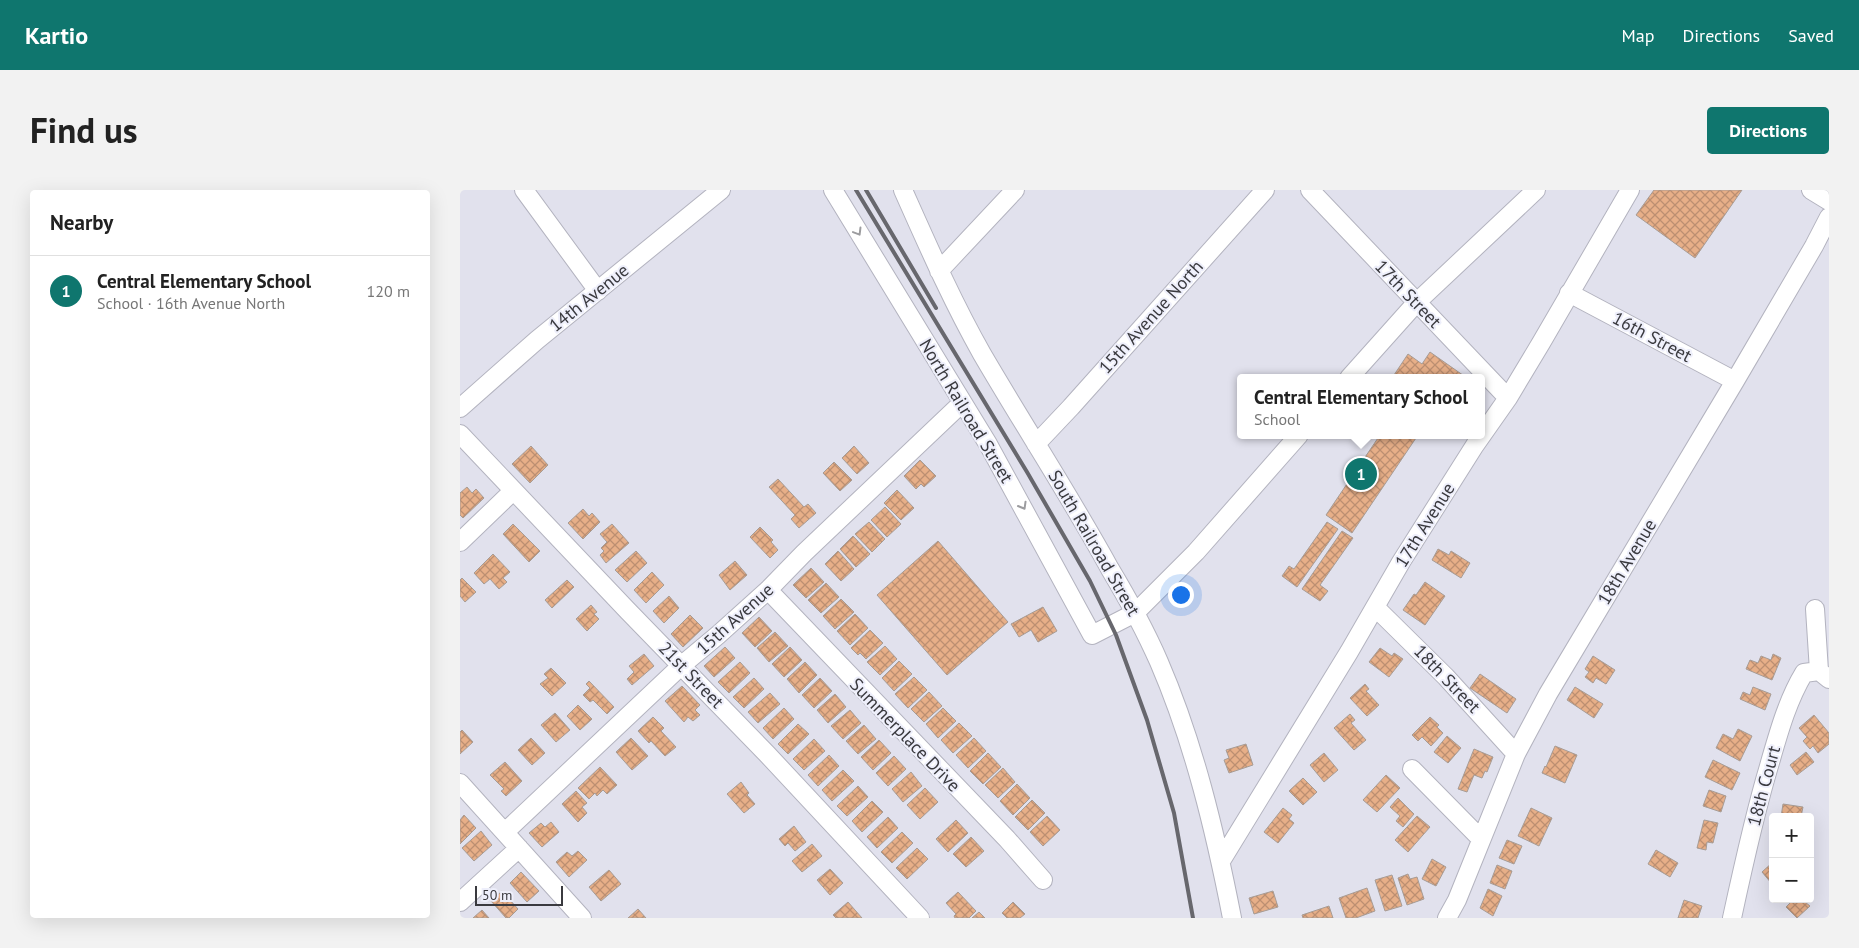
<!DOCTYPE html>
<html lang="en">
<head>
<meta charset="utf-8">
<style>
	body { margin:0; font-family:"PT Sans",sans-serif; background:#f2f2f2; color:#222 }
	.controls { position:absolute; right:15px; bottom:15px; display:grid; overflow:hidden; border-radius:5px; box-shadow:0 5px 20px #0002 }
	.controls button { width:45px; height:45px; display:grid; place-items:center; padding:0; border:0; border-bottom:1px solid #e0e0e0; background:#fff; color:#222; font:25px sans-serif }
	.scale { position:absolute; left:15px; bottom:12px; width:88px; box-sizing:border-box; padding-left:5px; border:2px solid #3a3a3f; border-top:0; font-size:14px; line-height:18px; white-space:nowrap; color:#3a3a3f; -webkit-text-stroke:4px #eeeffb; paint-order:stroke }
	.you { position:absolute; left:720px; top:404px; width:18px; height:18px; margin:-12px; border:4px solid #fff; border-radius:50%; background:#1a73e8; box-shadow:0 0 0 8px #1a73e833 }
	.badge { display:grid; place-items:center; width:32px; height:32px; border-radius:50%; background:#0f766e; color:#fff; font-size:16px; font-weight:700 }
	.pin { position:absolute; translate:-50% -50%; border:2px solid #fff; box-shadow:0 1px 5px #0006 }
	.popup { position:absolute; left:777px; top:184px; width:248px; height:65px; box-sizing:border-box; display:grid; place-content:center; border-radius:5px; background:#fff; filter:drop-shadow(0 1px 4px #0005); font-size:16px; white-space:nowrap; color:#767676 }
	.popup b { font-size:19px; color:#222 }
	.popup::after { content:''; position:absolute; left:50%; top:100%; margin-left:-10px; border:10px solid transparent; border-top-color:#fff }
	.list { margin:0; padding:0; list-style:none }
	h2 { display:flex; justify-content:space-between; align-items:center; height:65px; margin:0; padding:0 20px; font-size:21px }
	h2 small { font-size:16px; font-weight:400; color:#767676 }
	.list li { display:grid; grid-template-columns:32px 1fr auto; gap:15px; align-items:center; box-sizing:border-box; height:70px; padding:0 20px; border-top:1px solid #e0e0e0 }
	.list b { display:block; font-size:19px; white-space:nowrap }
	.list p { margin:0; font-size:16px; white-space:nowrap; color:#767676 }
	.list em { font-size:16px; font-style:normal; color:#767676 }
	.map { position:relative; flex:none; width:1369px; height:728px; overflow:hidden; border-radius:5px }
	header { display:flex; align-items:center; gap:30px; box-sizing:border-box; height:70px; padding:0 25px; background:#0f766e; color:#fff }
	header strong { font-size:24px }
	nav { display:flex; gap:28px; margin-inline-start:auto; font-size:18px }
	.intro { display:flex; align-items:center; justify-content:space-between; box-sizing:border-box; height:120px; padding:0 30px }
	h1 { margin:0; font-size:35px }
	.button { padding:12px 22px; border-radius:5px; background:#0f766e; color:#fff; font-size:18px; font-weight:700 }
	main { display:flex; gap:30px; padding:0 30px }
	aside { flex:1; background:#fff; border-radius:5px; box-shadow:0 5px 20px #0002 }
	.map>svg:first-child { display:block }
	.building { fill:url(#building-cross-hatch); stroke:#a79c95 }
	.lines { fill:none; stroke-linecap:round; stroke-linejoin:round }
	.minor-casing { stroke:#b3b3bf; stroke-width:20 }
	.minor { stroke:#fff; stroke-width:18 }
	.rail { stroke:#67676d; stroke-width:4 }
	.oneway { stroke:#9c9c9f }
	.labels { text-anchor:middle; stroke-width:4; stroke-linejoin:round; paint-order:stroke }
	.street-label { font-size:18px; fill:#3a3a3f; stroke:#eeeffb }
</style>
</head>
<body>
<header>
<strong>Kartio</strong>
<nav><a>Map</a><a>Directions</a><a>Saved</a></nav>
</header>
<div class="intro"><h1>Find us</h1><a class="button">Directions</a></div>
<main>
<aside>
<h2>Nearby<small></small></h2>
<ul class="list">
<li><span class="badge">1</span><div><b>Central Elementary School</b><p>School · 16th Avenue North</p></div><em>120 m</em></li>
</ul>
</aside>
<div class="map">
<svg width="1369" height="728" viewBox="0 0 1369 728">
	<defs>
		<pattern id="building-cross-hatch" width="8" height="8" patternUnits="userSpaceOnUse" patternTransform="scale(1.25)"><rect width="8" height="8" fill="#e7af88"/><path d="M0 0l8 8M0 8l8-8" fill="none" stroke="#bc8f71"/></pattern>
	</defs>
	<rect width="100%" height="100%" fill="#e1e1ed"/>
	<path class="building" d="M 1194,0 L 1282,0 L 1235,68 L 1176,25 Z
		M 970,162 L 1007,188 L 932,188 L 948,164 L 962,174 Z
		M 920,245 L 958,245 L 892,343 L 866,325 Z
		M 71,256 L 88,275 L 70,293 L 52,274 Z
		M 394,256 L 409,273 L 397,284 L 382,268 Z
		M 460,270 L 476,286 L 464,297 L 461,294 L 456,299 L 444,286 Z
		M 374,272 L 392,290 L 380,301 L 363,283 Z
		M 318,289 L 344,317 L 348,314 L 356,323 L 339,338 L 331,329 L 335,325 L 309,297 Z
		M 7,297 L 12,303 L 16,299 L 24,308 L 3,328 L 0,325 L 0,303 Z
		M 437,300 L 454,318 L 441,330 L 424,313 Z
		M 425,317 L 441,334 L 427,347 L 411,330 Z
		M 123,319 L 129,326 L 132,323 L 140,332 L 123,349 L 108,333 Z
		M 409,332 L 425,349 L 412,362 L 395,344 Z
		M 867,332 L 878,339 L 837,397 L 822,386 L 829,376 L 834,379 Z
		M 53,334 L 80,361 L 69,372 L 43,344 Z
		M 152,334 L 169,353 L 146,373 L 140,365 L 144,361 L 141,358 L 147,352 L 140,344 Z
		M 300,337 L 313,350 L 311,352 L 318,360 L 310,368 L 290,347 Z
		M 882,341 L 893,348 L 860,395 L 868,401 L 860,411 L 842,399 Z
		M 393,346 L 410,364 L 396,377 L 380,359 Z
		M 478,351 L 548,432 L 487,485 L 417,405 Z
		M 978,359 L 989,365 L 991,361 L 1010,373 L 1001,388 L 972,370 Z
		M 176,361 L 187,373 L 167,392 L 155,380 Z
		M 378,361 L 394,379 L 381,391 L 365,374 Z
		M 33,364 L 50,382 L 43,388 L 47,392 L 39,399 L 30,389 L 24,394 L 14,383 Z
		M 275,371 L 287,385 L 270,400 L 259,385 Z
		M 351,378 L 364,392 L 346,408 L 333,395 Z
		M 192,382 L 204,395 L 186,413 L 174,400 Z
		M 2,388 L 16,402 L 5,412 L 0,406 L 0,390 Z
		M 107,390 L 114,397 L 92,418 L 85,410 Z
		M 965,392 L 985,406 L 965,435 L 943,420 L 954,404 L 956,405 Z
		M 366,393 L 379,407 L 361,423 L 348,410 Z
		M 209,406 L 219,418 L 204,433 L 193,421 Z
		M 381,409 L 394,422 L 375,439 L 363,426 Z
		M 131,415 L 137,422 L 134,424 L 139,429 L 127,441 L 116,429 Z
		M 583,417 L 597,441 L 578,452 L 571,440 L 559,447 L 551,434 Z
		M 395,424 L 408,438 L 390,455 L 377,441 Z
		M 230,425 L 243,438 L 223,457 L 211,444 Z
		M 299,427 L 312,441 L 295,457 L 282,443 Z
		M 410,440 L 423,453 L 406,469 L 400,463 L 398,465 L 391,458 Z
		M 315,442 L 328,456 L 309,472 L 297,458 Z
		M 425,456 L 437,469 L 420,485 L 407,472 Z
		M 265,457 L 275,468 L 254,487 L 244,476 Z
		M 330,457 L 342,470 L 324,487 L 312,474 Z
		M 920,458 L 932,466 L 934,463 L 943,469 L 929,487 L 909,472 Z
		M 184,464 L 194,476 L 172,495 L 167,489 L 174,482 L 169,476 Z
		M 1313,464 L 1321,468 L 1312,490 L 1286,479 L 1290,470 L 1298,473 L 1301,466 L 1311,470 Z
		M 1133,466 L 1155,480 L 1146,494 L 1136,488 L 1133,493 L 1125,487 L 1129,482 L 1125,479 Z
		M 439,471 L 452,484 L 434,501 L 422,488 Z
		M 280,472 L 290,483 L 269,503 L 258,492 Z
		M 345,472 L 357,485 L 339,503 L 327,489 Z
		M 91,478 L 106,493 L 92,506 L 80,494 L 88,488 L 84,484 Z
		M 1020,484 L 1056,509 L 1047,523 L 1010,498 Z
		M 454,487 L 467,500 L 448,518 L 435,504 Z
		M 294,488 L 304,499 L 284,518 L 273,507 Z
		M 360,488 L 372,501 L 354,518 L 342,505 Z
		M 129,491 L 154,517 L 147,524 L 133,510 L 130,512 L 123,505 L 130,498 L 126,494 Z
		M 905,494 L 909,499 L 906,501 L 919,515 L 907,526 L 890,508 Z
		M 222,496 L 240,515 L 235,520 L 240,525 L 233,531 L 228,527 L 224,532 L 205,511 Z
		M 1115,497 L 1143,514 L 1134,528 L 1107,510 Z
		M 1293,497 L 1311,504 L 1305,520 L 1280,509 L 1283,502 L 1290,505 Z
		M 469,502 L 482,516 L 464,532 L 451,519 Z
		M 310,503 L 320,514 L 298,533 L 288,522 Z
		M 375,504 L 386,517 L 368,533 L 357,520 Z
		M 118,515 L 132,529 L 120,540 L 107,526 Z
		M 324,518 L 334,529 L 313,549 L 303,538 Z
		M 483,518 L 496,531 L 478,548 L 466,534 Z
		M 390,520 L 401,533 L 383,549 L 371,536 Z
		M 95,523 L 110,540 L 96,552 L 81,535 Z
		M 890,524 L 895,530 L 891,533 L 906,550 L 894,560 L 874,538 Z
		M 1354,525 L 1369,543 L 1369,554 L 1358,563 L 1353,556 L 1350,559 L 1343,551 L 1347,547 L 1339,538 Z
		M 193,527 L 204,538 L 201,541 L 216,557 L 205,566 L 191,551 L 189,553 L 178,541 Z
		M 970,527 L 979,535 L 977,537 L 983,543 L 971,556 L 962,547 L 958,551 L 952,545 Z
		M 499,533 L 512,546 L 493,563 L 481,550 Z
		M 338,534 L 349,544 L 328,564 L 318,554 Z
		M 404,535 L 416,549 L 398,564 L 386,551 Z
		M 1278,539 L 1292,546 L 1280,571 L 1256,558 L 1263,544 L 1273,549 Z
		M 2,540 L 13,552 L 0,564 L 0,542 Z
		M 987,546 L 1001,558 L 988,573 L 974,562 Z
		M 71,548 L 85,563 L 72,575 L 58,560 Z
		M 171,548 L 188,566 L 172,580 L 156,562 Z
		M 514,548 L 526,561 L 508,578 L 496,565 Z
		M 354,549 L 365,561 L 344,580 L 333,569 Z
		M 419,550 L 431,563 L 413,580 L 401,567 Z
		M 786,554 L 793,575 L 769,583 L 764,570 L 769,568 L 766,560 Z
		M 1095,556 L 1117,565 L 1105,593 L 1082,583 L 1085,576 L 1086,577 Z
		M 1014,559 L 1033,567 L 1027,582 L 1025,581 L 1022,588 L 1014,585 L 1007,602 L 998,599 Z
		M 1346,562 L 1354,572 L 1337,585 L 1330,575 Z
		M 528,563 L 541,577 L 523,594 L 510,581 Z
		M 864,563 L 878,580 L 864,592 L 850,575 Z
		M 369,565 L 379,576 L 358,596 L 348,585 Z
		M 434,566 L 446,579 L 428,596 L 416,583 Z
		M 1253,570 L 1280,583 L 1272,600 L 1245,587 Z
		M 45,572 L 62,591 L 46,606 L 41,601 L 44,599 L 30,585 Z
		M 140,577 L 157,595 L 147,604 L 143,600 L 137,606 L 135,603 L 129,609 L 118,598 Z
		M 543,578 L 555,592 L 538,608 L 525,595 Z
		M 383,580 L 394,591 L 372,611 L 362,600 Z
		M 451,582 L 462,596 L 443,612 L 432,599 Z
		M 926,585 L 940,598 L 917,622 L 903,610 Z
		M 843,588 L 857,602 L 843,615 L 829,601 Z
		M 281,592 L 289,603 L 287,605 L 295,614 L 284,623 L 267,604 Z
		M 557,594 L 570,608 L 553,625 L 540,611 Z
		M 398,596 L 408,607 L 387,626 L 377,616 Z
		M 465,598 L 478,612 L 460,629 L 447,615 Z
		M 1249,600 L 1266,606 L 1261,622 L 1243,616 Z
		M 116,601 L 127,613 L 122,617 L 127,623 L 118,632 L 102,614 Z
		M 938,608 L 954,624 L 943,637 L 936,631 L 940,626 L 930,617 Z
		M 572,610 L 585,623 L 568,640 L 555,627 Z
		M 412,611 L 423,622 L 402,642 L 392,631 Z
		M 1323,614 L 1343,617 L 1341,627 L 1321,627 Z
		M 823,618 L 832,625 L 829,629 L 834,633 L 818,653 L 804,642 Z
		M 1071,618 L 1092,628 L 1079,656 L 1058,646 Z
		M 4,625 L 16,638 L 0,654 L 0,630 Z
		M 587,626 L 600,640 L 583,656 L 570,642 Z
		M 957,626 L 970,637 L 948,662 L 935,650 Z
		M 428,627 L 438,638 L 417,658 L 407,647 Z
		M 496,630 L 508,643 L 488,662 L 476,649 Z
		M 1244,630 L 1258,633 L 1253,653 L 1247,652 L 1246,660 L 1237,658 Z
		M 91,632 L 99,642 L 82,657 L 69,643 L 81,633 L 85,637 Z
		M 334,636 L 346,652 L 335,661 L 328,653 L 325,656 L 319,649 Z
		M 21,641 L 32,655 L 14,671 L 2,658 Z
		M 442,642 L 453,653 L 432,673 L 421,662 Z
		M 511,647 L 524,661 L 506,677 L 493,664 Z
		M 1047,650 L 1062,656 L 1054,674 L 1039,668 Z
		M 352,654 L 362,666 L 342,682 L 332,671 Z
		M 457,658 L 468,669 L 447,689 L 436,678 Z
		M 1196,660 L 1218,673 L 1210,687 L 1188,674 Z
		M 118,661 L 127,670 L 109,687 L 96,672 L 107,662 L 112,666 Z
		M 972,669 L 986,677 L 976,696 L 962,689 Z
		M 1313,672 L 1313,693 L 1312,694 L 1302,682 Z
		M 1037,675 L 1052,681 L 1045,699 L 1030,693 Z
		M 370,679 L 383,693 L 370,705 L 357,690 Z
		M 149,680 L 161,694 L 141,711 L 129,697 Z
		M 61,682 L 79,701 L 67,712 L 50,693 Z
		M 948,684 L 950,689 L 957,687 L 964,709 L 947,715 L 938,688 Z
		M 932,685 L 942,716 L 925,721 L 915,690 Z
		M 907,698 L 915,721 L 896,728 L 886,728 L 879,708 Z
		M 1028,699 L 1042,706 L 1033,726 L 1020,718 Z
		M 42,701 L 58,719 L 49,728 L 46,728 L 31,711 Z
		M 813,701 L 818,717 L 794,724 L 789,708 Z
		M 498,702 L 516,721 L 509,728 L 495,728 L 494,726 L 496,724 L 486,713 Z
		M 1334,709 L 1348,709 L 1345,712 L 1350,716 L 1337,728 L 1326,717 Z
		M 1224,710 L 1242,716 L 1238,728 L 1218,728 Z
		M 388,712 L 402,728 L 376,728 L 373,725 Z
		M 553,712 L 565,724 L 560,728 L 547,728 L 542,723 Z
		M 869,716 L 873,728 L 843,728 L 842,725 Z
		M 178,719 L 186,728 L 168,728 Z
		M 22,720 L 29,728 L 13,728 Z
		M 519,722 L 525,728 L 512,728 Z"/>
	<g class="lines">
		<defs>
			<path id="minor" d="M 64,0 L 138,101
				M 373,0 L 528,254 L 632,445 L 675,423 L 736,362 L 839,245
				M 443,0 C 468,56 492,111 522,164 C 564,236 610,306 650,379 C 668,409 685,440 699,472 C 734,553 755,641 772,728
				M 850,0 L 1048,208
				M 1351,0 L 1369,11
				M 479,81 L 555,0
				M 1109,103 L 1275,191
				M 889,188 L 957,112 L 1076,0
				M 0,218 L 77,150 L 261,0
				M 0,244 L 168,421 L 307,564 L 460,728
				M 576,254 L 611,217 L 805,0
				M 0,352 L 53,301
				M 308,400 L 547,649 L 583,690
				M 915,417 L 986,487 L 1056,564
				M 1355,419 L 1359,481 L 1369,489
				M 952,579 L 1021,649
				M 0,593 L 122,728
				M 45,642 L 222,475 L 258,445 L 308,400 L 344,363 L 502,213
				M 761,671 L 889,462 L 941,372 L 1015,255 L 1048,208 L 1081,153 L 1170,0
				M 0,712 L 59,658
				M 987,728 L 997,710 L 1056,564 L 1088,504 L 1275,191 L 1354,56 L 1369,27
				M 1272,728 C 1283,677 1294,626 1309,576 C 1318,545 1327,511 1344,483 L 1359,481"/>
		</defs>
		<use href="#minor" class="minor-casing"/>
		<use href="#minor" class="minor"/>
		<path class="rail" d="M 396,0 L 567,282 L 630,391 L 656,445 L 687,530 L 714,623 L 733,728
			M 406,0 L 476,118"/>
	</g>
	<defs><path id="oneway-chevron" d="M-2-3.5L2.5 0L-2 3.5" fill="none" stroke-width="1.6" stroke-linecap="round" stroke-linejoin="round" transform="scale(1.25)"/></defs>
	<g class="oneway">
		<use href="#oneway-chevron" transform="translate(398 42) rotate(59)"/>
		<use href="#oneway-chevron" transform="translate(563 316) rotate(60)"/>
	</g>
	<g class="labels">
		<g class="street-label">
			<text transform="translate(948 104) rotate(46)" y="6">17th Street</text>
			<text transform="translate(129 108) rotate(-39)" y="6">14th Avenue</text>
			<text transform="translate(691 127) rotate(-48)" y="6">15th Avenue North</text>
			<text transform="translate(1192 147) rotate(28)" y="6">16th Street</text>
			<text transform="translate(506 221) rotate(59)" y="6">North Railroad Street</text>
			<text transform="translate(965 335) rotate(-58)" y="6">17th Avenue</text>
			<text transform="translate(634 353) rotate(60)" y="6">South Railroad Street</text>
			<text transform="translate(1167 372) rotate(-59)" y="6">18th Avenue</text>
			<text transform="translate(275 429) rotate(-42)" y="6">15th Avenue</text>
			<text transform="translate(231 485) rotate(46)" y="6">21st Street</text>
			<text transform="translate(987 489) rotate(46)" y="6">18th Street</text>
			<text transform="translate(445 545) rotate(46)" y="6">Summerplace Drive</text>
			<text transform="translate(1304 596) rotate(-75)" y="6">18th Court</text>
		</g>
	</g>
</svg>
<div class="controls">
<button>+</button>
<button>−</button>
</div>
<div class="scale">50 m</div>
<div class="you"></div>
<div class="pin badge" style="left:901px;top:284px">1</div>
<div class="popup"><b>Central Elementary School</b>School</div>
</div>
</main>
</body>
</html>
